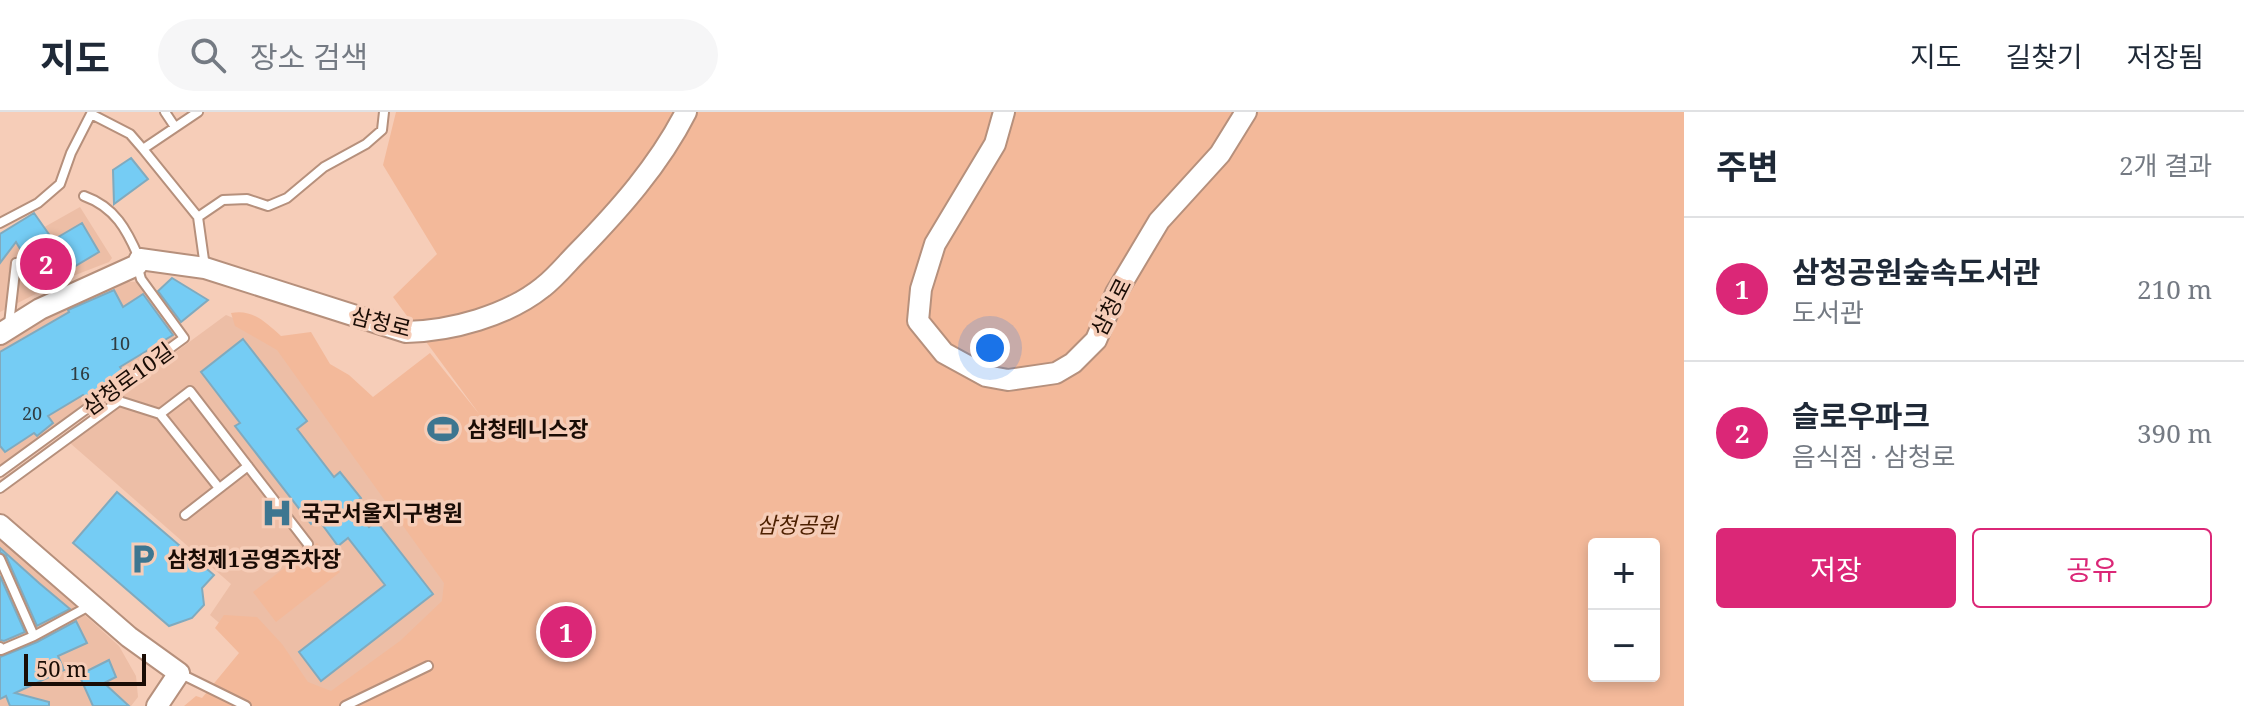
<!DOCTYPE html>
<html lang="ko">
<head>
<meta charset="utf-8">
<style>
	body { margin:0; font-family:"Noto Serif","Noto Sans KR",serif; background:#f6f6f7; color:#1f2937 }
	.controls { position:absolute; right:24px; bottom:24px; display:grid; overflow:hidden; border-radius:8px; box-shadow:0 4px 12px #0003 }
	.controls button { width:72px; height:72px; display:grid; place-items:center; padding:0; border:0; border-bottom:2px solid #e0e1e3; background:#fff; color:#1f2937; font:40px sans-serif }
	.scale { position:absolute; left:24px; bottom:20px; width:122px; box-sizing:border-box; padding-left:8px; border:4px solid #190c05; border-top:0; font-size:22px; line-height:28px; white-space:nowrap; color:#190c05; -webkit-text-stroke:6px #f6cdb8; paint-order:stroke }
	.you { position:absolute; left:990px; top:236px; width:28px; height:28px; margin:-20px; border:6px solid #fff; border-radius:50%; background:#1a73e8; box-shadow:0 0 0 12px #1a73e833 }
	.badge { display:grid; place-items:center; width:52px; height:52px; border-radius:50%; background:#db2777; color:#fff; font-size:26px; font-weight:700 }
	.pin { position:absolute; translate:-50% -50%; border:4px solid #fff; box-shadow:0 2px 8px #0006 }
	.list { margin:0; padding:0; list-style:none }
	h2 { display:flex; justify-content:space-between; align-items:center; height:104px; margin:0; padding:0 32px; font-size:34px }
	h2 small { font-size:26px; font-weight:400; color:#747a83 }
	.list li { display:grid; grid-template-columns:52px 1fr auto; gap:24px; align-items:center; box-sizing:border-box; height:144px; padding:0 32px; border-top:2px solid #e0e1e3 }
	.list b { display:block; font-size:30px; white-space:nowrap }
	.list p { margin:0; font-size:26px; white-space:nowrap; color:#747a83 }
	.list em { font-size:26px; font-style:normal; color:#747a83 }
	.actions { display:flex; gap:16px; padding:24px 32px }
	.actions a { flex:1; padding:18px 0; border:2px solid #db2777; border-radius:8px; text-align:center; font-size:28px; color:#db2777 }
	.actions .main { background:#db2777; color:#fff }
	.icon { flex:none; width:44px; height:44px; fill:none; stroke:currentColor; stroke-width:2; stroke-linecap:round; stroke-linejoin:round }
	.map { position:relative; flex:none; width:1684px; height:594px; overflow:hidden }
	header { display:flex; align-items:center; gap:48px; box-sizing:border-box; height:112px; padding:0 40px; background:#fff; border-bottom:2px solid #e0e1e3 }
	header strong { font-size:38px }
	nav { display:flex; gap:44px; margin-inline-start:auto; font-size:28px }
	.search { width:560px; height:72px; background:#f6f6f7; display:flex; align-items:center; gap:20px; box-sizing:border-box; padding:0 28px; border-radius:44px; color:#747a83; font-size:30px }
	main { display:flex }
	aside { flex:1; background:#fff }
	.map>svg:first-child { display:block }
	.built { fill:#edbea6 }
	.green { fill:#f3b99a; fill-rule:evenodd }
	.building { fill:#75ccf4; stroke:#80aabe; stroke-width:2 }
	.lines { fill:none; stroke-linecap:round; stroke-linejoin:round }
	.service-casing { stroke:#b6907c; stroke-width:12 }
	.tertiary-casing { stroke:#b6907c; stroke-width:24 }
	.service { stroke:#fff; stroke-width:8 }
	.tertiary { stroke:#fff; stroke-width:20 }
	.labels { text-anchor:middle; stroke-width:7; stroke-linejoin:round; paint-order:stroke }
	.number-label { font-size:18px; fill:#303c41 }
	.street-label { font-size:22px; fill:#190c05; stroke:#f6cdb8 }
	.poi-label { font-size:22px; font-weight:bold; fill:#190c05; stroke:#f6cdb8; text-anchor:start }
	.park-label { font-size:22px; font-style:italic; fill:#4d2001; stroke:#f6cdb8 }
</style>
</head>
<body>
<header>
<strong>지도</strong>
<div class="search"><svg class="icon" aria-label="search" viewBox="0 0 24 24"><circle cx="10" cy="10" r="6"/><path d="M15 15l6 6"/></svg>장소 검색</div>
<nav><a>지도</a><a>길찾기</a><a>저장됨</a></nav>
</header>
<main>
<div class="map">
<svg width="1684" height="594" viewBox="0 0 1684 594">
	<rect width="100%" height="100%" fill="#f6cdb8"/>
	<path class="built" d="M 80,95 L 112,146 L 109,150 L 65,167 L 0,200 L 0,140 Z
		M 112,169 L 137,170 L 176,227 L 0,355 L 0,230 Z
		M 226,203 L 275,223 L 459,480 L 330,594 L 315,594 L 210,503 L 231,472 L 70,331 L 119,293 L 109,289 Z
		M 0,426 L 119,534 L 136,564 L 138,585 L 131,594 L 0,594 Z"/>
	<path class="green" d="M 396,0 L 1684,0 L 1684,594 L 184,594 L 196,584 L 202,586 L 239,541 L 215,516 L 224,503 L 257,505 L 282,532 L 308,570 L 331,579 L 400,529 L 442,489 L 444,471 L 277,238 L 235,214 L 231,201 C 253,197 265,210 281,224 L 311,220 L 330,252 L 349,263 L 373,285 L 430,241 L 480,303 L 393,185 L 437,142 L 383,53 ZM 1594,432 L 1654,432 L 1654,564 L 1594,564 Z
		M 317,431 L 340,460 L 276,510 L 253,480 Z"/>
	<path class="building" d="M 131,46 L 148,67 L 114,92 L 113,58 Z
		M 34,101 L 53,128 L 82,111 L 99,140 L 42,174 L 16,130 L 0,151 L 0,122 Z
		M 172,166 L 208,188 L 181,210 L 158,179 Z
		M 114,178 L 123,195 L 143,182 L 173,223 L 120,255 L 122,258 L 107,274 L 86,286 L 83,283 L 48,304 L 53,311 L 37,324 L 34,321 L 5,340 L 0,334 L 0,240 L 69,200 L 68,198 Z
		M 243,227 L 307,309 L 297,317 L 334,365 L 340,360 L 361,386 L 352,393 L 369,415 L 376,409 L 433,482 L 321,569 L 299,540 L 385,473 L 348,426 L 338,434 L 318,407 L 311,412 L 235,314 L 240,311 L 201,260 Z
		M 117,380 L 214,463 L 202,476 L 204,493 L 192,506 L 169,514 L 73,431 Z
		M 0,436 L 39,471 L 70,497 L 37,514 L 6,444 L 0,440 Z
		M 0,464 L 25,520 L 4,529 L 0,528 Z
		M 76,509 L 87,531 L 58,544 L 64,558 L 15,581 L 49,590 L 49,594 L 10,594 L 6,584 L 0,587 L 0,545 L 37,530 Z
		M 109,548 L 116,565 L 104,571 L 129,594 L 93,594 L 79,563 Z"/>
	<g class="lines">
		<defs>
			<path id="service" d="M 165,0 L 175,15
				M 198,0 L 143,37 L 198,105 L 205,155
				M 91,2 L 130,22 L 143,37
				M 84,84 C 115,95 127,118 139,146
				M 198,105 L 223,88 L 247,87 L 268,94 L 287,86 L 324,55 L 366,32 L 382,18 L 384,0
				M 0,111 L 38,91 L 60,72 L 71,41 L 92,0
				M 9,212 L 16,151
				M 160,302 L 190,279 L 308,432
				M 0,360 L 184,226 L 141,167 L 137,153
				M 0,376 L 119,289 L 160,302 L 219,376
				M 185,403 L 248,354
				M 0,447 L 34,524
				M 0,535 L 1,538 L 34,524 L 91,493
				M 179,561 L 246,594
				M 345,594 L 428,554"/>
			<path id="tertiary" d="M 1004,0 L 995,32 L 935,132 L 921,177 L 918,209 L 944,241 L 986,264 L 1008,268 L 1056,261 L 1073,251 L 1096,228 L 1116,181 L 1159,109 L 1220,42 L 1246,0
				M 0,222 L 40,197 L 137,153 L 140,147 L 205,156 L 406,220 C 451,219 507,204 543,175 C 556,165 567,151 578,140 C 619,98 659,53 686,0
				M 0,413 L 129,525 L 179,561 L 157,594"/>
		</defs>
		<use href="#service" class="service-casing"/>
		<use href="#tertiary" class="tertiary-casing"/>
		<use href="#service" class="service"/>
		<use href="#tertiary" class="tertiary"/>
	</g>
	<defs>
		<symbol id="stadium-bare" viewBox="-9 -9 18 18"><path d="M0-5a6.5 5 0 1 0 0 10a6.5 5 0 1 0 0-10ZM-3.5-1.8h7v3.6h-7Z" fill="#3d7690" stroke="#f6cdb8" stroke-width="2.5" paint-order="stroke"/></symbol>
		<symbol id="hospital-bare" viewBox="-9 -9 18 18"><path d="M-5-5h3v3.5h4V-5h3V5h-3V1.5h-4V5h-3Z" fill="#3d7690" stroke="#f6cdb8" stroke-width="2.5" paint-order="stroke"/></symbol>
		<symbol id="parking-bare" viewBox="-9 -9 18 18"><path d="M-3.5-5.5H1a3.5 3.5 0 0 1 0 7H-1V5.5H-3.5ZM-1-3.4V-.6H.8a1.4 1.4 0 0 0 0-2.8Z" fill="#3d7690" stroke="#f6cdb8" stroke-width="2.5" paint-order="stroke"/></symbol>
	</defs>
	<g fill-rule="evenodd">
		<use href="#stadium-bare" x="421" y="295" width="44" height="44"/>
		<use href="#hospital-bare" x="255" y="379" width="44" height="44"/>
		<use href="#parking-bare" x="121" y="425" width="44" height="44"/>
	</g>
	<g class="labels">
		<g class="number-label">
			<text x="120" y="238">10</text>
			<text x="80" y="268">16</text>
			<text x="32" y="308">20</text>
		</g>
		<g class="street-label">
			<text transform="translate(1111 195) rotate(-63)" y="8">삼청로</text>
			<text transform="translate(381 210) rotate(14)" y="8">삼청로</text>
			<text transform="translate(128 267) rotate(-36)" y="8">삼청로10길</text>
		</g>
		<g class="poi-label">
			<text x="467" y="325">삼청테니스장</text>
			<text x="301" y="409">국군서울지구병원</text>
			<text x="167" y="455">삼청제1공영주차장</text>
		</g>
		<g class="park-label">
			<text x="797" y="421">삼청공원</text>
		</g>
	</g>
</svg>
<div class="controls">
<button>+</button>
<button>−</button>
</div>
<div class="scale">50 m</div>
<div class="you"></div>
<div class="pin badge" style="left:566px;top:520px">1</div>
<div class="pin badge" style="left:46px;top:152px">2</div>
</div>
<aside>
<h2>주변<small>2개 결과</small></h2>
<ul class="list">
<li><span class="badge">1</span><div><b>삼청공원숲속도서관</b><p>도서관</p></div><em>210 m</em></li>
<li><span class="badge">2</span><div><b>슬로우파크</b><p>음식점 · 삼청로</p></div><em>390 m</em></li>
</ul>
<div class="actions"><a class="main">저장</a><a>공유</a></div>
</aside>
</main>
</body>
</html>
